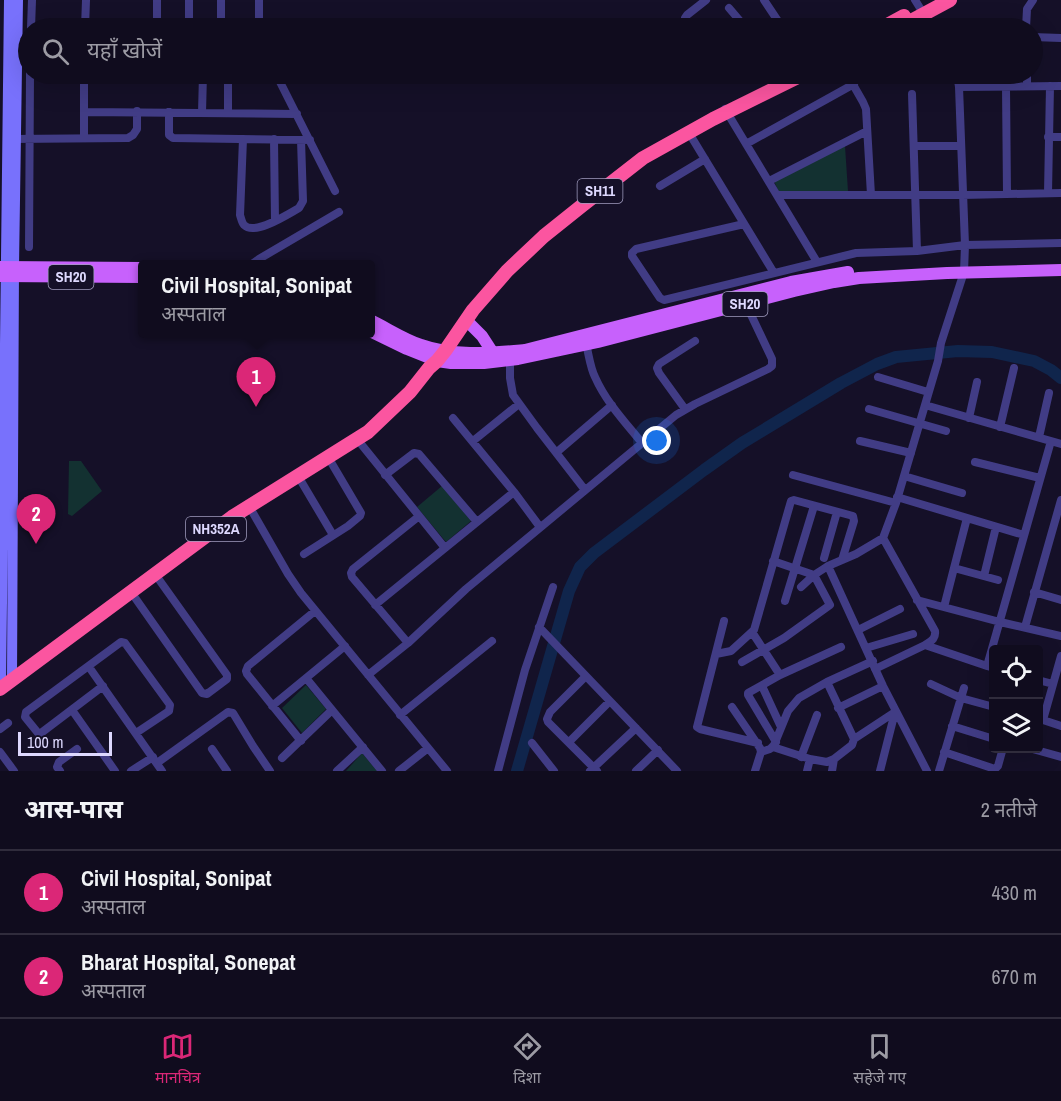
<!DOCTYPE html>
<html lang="hi">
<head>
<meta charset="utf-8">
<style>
	body { margin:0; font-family:"Archivo Narrow","Noto Sans Devanagari",sans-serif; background:#1e1a2b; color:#f1f3f6 }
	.controls { position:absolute; right:18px; bottom:18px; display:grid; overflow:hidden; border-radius:6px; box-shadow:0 6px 24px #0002 }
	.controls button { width:54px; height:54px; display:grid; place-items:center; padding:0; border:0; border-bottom:2px solid #302c3c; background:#100c1e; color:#f1f3f6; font:30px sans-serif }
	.scale { position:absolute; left:18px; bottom:15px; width:94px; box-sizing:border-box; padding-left:6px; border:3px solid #ddd8fe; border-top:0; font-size:16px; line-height:21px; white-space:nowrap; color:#ddd8fe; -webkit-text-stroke:4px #151028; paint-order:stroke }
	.you { position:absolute; left:657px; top:441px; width:21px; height:21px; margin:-15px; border:4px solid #fff; border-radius:50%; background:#1a73e8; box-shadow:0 0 0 9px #1a73e833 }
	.badge { display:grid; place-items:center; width:39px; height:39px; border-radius:50%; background:#db2777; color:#fff; font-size:20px; font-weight:700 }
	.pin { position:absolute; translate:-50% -50px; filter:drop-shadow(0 2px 3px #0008) }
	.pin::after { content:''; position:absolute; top:32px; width:21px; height:18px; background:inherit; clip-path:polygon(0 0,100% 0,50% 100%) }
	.popup { position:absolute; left:138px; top:260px; width:237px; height:78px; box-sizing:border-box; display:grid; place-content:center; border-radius:6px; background:#100c1e; filter:drop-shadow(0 2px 4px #0005); font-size:20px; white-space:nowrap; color:#9c9ba4 }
	.popup b { font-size:22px; color:#f1f3f6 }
	.popup::after { content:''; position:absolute; left:50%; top:100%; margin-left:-12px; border:12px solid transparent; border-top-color:#100c1e }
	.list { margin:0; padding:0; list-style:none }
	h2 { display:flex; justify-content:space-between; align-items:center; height:78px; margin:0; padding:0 24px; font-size:26px }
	h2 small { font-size:20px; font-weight:400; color:#9c9ba4 }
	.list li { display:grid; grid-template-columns:39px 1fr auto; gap:18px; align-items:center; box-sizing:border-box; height:84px; padding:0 24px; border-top:2px solid #302c3c }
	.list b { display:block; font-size:22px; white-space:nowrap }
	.list p { margin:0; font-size:20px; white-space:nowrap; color:#9c9ba4 }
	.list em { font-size:20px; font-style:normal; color:#9c9ba4 }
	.icon { flex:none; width:33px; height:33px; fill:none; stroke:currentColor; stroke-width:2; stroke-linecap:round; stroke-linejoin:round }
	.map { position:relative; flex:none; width:1061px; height:771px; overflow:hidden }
	.search { position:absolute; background:#100c1e; box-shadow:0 6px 24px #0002; left:18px; right:18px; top:18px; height:66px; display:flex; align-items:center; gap:15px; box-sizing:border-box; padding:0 21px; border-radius:33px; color:#9c9ba4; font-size:22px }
	.sheet { height:246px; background:#100c1e }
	nav { display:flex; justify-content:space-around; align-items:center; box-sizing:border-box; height:84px; border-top:2px solid #302c3c; background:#100c1e; font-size:16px; color:#9c9ba4 }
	nav a { display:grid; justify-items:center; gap:3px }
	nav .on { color:#db2777 }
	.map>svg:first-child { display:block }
	.green { fill:#133131 }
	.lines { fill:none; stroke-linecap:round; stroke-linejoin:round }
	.river { stroke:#10254c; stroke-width:12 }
	.street { stroke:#413c85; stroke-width:8 }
	.secondary { stroke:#7871fc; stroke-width:10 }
	.primary { stroke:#c761fc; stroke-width:12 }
	.highway { stroke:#fb55a0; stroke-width:14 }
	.labels { text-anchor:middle; stroke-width:6; stroke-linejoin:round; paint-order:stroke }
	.shield { fill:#151028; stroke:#a19cbe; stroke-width:1.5 }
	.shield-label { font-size:15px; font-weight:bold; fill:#ddd8fe }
</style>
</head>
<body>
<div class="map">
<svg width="1061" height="771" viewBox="0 0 1061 771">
	<rect width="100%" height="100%" fill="#151028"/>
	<path class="green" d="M 845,146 L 848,191 L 779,192 L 774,181 Z
		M 69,461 L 81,461 L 102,491 L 72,516 L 68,514 Z
		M 442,486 L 471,521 L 446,542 L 417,507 Z
		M 306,685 L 326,709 L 302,733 L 282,708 Z
		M 362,753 L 377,771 L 346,771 Z"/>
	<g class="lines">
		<path class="river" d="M 517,771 L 569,591 L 580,567 L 594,553 L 704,470 L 742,443 L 841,383 L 877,364 L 896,357 L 958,351 L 992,352 L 1034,361 L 1051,370 L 1061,378"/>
		<path class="street" d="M 764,0 L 780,24 L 778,28
			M 915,0 L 920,8
			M 729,8 L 746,28
			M 924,14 L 934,28
			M 31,28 L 32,0
			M 85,28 L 86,0
			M 157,28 L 157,0
			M 189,28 L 189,0
			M 221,28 L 221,0
			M 259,28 L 259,0
			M 691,28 L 685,18 L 687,15 L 706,0
			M 1026,28 L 1027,9 L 1033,0
			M 1032,37 L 1061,38
			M 84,74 L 203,75
			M 276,74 L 335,191
			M 847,74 L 863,102 L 866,109 L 871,195
			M 1027,74 L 1027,86
			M 959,87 L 1061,86
			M 1006,87 L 1007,194
			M 912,94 L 917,251
			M 725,109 L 817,262
			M 84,112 L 297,114
			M 169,112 L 169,135 L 173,138 L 310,140
			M 202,113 L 203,74
			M 228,113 L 228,74
			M 689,133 L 774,273
			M 1048,137 L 1061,137
			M 84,138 L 84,74
			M 11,139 L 128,138 L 133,135 L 137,129 L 137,111
			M 243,139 L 240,215 C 241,218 242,223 244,225 C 255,236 288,214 299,208 L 303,201 L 301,140
			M 274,139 L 275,221
			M 746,144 L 854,84
			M 914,146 L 961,146
			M 769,181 L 867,131
			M 660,186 L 705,159
			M 1048,193 L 1050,86
			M 777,195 L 962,195 L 1061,193
			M 744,224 L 636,249 L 632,253 L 632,256 L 660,298 L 664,300 L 856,253 L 917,251 L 965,245 L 1061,243
			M 29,247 L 30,74
			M 252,264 L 259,259 L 339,212
			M 586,344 C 589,355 590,367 595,377 C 606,402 625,422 642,443
			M 510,357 L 510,378 L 513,395 L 537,428 L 585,490
			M 878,377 L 928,392
			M 925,405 L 1061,444
			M 685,409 L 659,373 L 657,368 L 659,364 L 695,341
			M 869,409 L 946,431
			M 453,418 L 514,492 L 540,527
			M 969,418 L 977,382
			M 1000,427 L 1014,368
			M 1039,437 L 1049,393
			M 357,439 L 445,548
			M 473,441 L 519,404
			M 860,441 L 911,453
			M 557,452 L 612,405
			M 975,462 L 1040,478
			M 385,475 L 414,453 L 419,454 L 477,522
			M 793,475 L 896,503
			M 298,476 L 333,535
			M 904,476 L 962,493
			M 897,497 L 1024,535
			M 249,506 L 288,574 L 301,593 L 447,771
			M 304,554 L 348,526 L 360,516 L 361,513 L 328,457
			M 824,558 L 837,512
			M 828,566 L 883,686 L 927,771
			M 954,568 L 967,518
			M 984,576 L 996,527
			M 801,587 L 814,575 L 828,566 L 856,554 L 883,538 L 896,503 L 938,361 L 941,343 L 964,272 L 965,245 L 959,87 L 957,74
			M 131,592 L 202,693 L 207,694 L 227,679 L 227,675 L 155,574
			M 1034,592 L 1061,600
			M 917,600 L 1000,622 L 1061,636
			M 785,601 L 814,506
			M 375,605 L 514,492
			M 944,607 L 954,568 L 998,580
			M 724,621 L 697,727 L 700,729 L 758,743
			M 539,627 L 677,771
			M 1025,627 L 1061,500
			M 858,630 L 900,609
			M 752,632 L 780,675
			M 408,643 L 352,577 L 351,573 L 353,569 L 418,517
			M 925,645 L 987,666
			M 866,648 L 913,634
			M 716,654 L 731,651 L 754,630 L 791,501 L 794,500 L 853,516 L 854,521 L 842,560
			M 742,662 L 784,638 L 830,605 L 814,575 L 773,561
			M 89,667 L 162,771
			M 994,668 L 987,666 L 1051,441
			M 875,669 L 925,645 C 931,641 936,639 935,631 L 883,538
			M 368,675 L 408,643 L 466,589 L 676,415 L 695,404 L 768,369 L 772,366 L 772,359 L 744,300
			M 586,676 L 550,712 L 547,719 L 548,722 L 597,771
			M 306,678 L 382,771
			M 1038,680 L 1053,684
			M 931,684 L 961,698 L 994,707
			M 103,686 L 41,733 L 38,733 L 25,717 L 26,712 L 121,642 L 125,643 L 170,705 L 169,711 L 136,733
			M 762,686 L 781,727
			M 272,706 L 345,646
			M 732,707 L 760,748 L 761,752 L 755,771
			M 838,708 L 883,686
			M 72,710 L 115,771
			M 400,715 L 492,641
			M 1040,719 L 1061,726
			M 1043,720 L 1061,656
			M 952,726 L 994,739
			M 0,729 L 8,723
			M 854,739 L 895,712
			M 301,741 L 247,674 L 246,671 L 248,666 L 315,611
			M 569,742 L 610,701
			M 776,742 L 748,695 L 748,693 L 780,675 L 841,647
			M 532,743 L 554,771
			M 773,747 L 810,759 L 827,762 L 834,759 L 852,745 L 854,739 L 827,682
			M 1029,748 L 1061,757
			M 212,749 L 227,771
			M 0,752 L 14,771
			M 761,752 L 770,749 L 774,745 L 788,711 L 799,698 L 827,682 L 873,661
			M 944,752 L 995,769 L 998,766 L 1003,748
			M 801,757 L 817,715
			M 282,758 L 332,710
			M 157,763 L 228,712 L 233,713 L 253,746 L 270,771
			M 60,771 L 57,767 L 59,762 L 77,749
			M 131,771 L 153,757
			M 337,771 L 363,747
			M 399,771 L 428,748
			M 498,771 L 525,670 L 553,587
			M 590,771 L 636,728
			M 636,771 L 658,750
			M 807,771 L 810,759
			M 832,771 L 834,759
			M 880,771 L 895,712
			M 939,771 L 964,688"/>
		<path class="secondary" d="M 12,680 L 14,267 L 18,0
			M 1,688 L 9,0"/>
		<path class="primary" d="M 0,267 L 142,268
			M 0,276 L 142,277
			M 370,320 C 387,328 403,339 421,345 C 454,357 491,353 525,350 L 791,282 L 848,272
			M 466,320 L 482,336 L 493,353
			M 370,331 L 407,349 L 437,361 L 451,363 L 484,363 L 518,359 L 598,342 L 794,291 L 834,282 L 859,278 L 947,273 L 1061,270"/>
		<path class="highway" d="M 882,28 L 904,16
			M 898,28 L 950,0
			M 0,689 L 232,517 L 368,432 L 410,392 L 429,368 L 437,361 L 445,351 L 473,310 L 507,271 L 544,236 L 584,204 L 643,158 L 713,119 L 804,74"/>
	</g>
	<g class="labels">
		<g class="shield">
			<rect x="577.5" y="179" width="45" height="24" rx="4.5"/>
			<rect x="48.5" y="265" width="45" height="24" rx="4.5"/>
			<rect x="722.5" y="292" width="45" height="24" rx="4.5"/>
			<rect x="186" y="517" width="60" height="24" rx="4.5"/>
		</g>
		<g class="shield-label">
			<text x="600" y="196">SH11</text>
			<text x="71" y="282">SH20</text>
			<text x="745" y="309">SH20</text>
			<text x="216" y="534">NH352A</text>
		</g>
	</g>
</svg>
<div class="controls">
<button><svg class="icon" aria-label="locate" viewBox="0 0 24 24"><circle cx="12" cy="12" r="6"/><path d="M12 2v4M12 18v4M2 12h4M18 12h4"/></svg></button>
<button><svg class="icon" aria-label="layers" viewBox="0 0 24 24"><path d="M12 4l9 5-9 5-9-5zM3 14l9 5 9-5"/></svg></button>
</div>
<div class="scale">100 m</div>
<div class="you"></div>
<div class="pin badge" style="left:256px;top:407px">1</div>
<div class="popup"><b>Civil Hospital, Sonipat</b>अस्पताल</div>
<div class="pin badge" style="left:36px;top:544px">2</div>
<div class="search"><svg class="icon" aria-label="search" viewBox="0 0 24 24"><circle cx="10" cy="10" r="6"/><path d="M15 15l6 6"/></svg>यहाँ खोजें</div>
</div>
<section class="sheet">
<h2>आस-पास<small>2 नतीजे</small></h2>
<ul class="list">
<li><span class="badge">1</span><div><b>Civil Hospital, Sonipat</b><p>अस्पताल</p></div><em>430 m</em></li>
<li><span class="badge">2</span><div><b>Bharat Hospital, Sonepat</b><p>अस्पताल</p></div><em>670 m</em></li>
</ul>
</section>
<nav>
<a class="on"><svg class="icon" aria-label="map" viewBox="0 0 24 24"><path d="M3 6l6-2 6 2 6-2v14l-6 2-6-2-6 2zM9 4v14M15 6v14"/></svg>मानचित्र</a>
<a><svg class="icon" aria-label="directions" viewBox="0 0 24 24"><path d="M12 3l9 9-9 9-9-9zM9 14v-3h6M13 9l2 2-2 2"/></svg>दिशा</a>
<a><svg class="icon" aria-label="saved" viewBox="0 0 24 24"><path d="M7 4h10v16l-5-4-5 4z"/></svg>सहेजे गए</a>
</nav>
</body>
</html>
